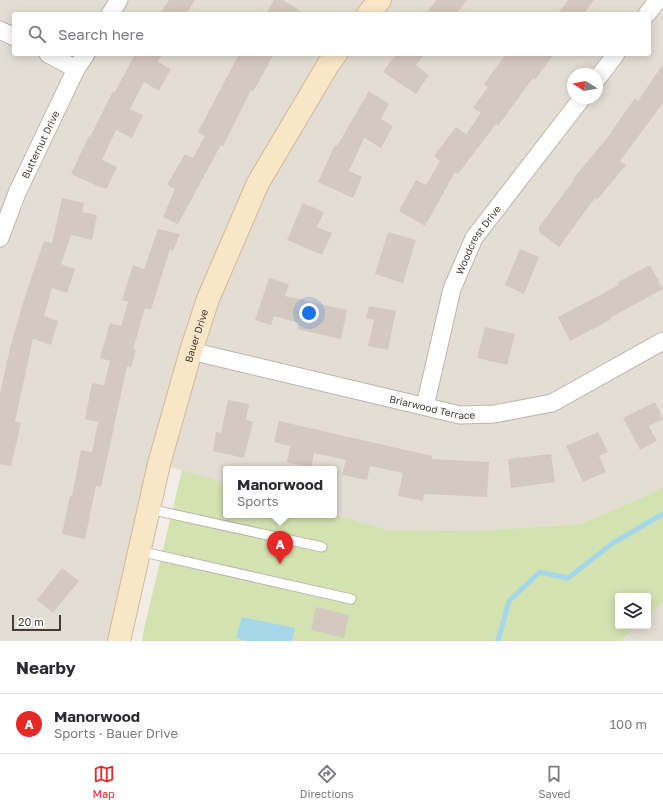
<!DOCTYPE html>
<html lang="en">
<head>
<meta charset="utf-8">
<style>
	body { margin:0; font-family:"Golos Text",sans-serif; background:#f2f2f3; color:#2b2b33 }
	.controls { position:absolute; right:12px; bottom:12px; display:grid; overflow:hidden; border-radius:4px; box-shadow:0 2px 10px #0003 }
	.controls button { width:36px; height:36px; display:grid; place-items:center; padding:0; border:0; border-bottom:1px solid #e1e1e2; background:#fff; color:#2b2b33; font:20px sans-serif }
	.compass { position:absolute; left:567px; top:68px; width:36px; height:36px; border-radius:50%; background:#fff; box-shadow:0 2px 10px #0003; rotate:281deg }
	.scale { position:absolute; left:12px; bottom:10px; width:49px; box-sizing:border-box; padding-left:4px; border:2px solid #433c35; border-top:0; font-size:11px; line-height:14px; white-space:nowrap; color:#433c35; -webkit-text-stroke:3px #fff; paint-order:stroke }
	.you { position:absolute; left:309px; top:313px; width:14px; height:14px; margin:-10px; border:3px solid #fff; border-radius:50%; background:#1a73e8; box-shadow:0 0 0 6px #1a73e833 }
	.badge { display:grid; place-items:center; width:26px; height:26px; border-radius:50%; background:#e62827; color:#fff; font-size:13px; font-weight:700 }
	.pin { position:absolute; translate:-50% -33px; filter:drop-shadow(0 1px 2px #0008) }
	.pin::after { content:''; position:absolute; top:21px; width:14px; height:12px; background:inherit; clip-path:polygon(0 0,100% 0,50% 100%) }
	.popup { position:absolute; left:223px; top:466px; width:114px; height:52px; box-sizing:border-box; display:grid; place-content:center; border-radius:4px; background:#fff; filter:drop-shadow(0 1px 3px #0005); font-size:13px; white-space:nowrap; color:#7c7c81 }
	.popup b { font-size:15px; color:#2b2b33 }
	.popup::after { content:''; position:absolute; left:50%; top:100%; margin-left:-8px; border:8px solid transparent; border-top-color:#fff }
	.list { margin:0; padding:0; list-style:none }
	h2 { display:flex; justify-content:space-between; align-items:center; height:52px; margin:0; padding:0 16px; font-size:17px }
	h2 small { font-size:13px; font-weight:400; color:#7c7c81 }
	.list li { display:grid; grid-template-columns:26px 1fr auto; gap:12px; align-items:center; box-sizing:border-box; height:60px; padding:0 16px; border-top:1px solid #e1e1e2 }
	.list b { display:block; font-size:15px; white-space:nowrap }
	.list p { margin:0; font-size:13px; white-space:nowrap; color:#7c7c81 }
	.list em { font-size:13px; font-style:normal; color:#7c7c81 }
	.icon { flex:none; width:22px; height:22px; fill:none; stroke:currentColor; stroke-width:2; stroke-linecap:round; stroke-linejoin:round }
	.map { position:relative; flex:none; width:663px; height:641px; overflow:hidden }
	.search { position:absolute; background:#fff; box-shadow:0 2px 10px #0003; left:12px; right:12px; top:12px; height:44px; display:flex; align-items:center; gap:10px; box-sizing:border-box; padding:0 14px; border-radius:4px; color:#7c7c81; font-size:15px }
	.sheet { height:112px; background:#fff }
	nav { display:flex; justify-content:space-around; align-items:center; box-sizing:border-box; height:56px; border-top:1px solid #e1e1e2; background:#fff; font-size:11px; color:#7c7c81 }
	nav a { display:grid; justify-items:center; gap:2px }
	nav .on { color:#e62827 }
	.map>svg:first-child { display:block }
	.residential { fill:#e4ddd4; fill-rule:evenodd }
	.green { fill:#d3e2b1 }
	.water { fill:#a6d7e9 }
	.lines { fill:none; stroke-linecap:round; stroke-linejoin:round }
	.stream { stroke:#a6d7e9; stroke-width:5 }
	.building { fill:#d4c9bf }
	.lane-casing { stroke:#beb5ac; stroke-width:11 }
	.street-casing { stroke:#beb5ac; stroke-width:19 }
	.secondary-casing { stroke:#d0ba9b; stroke-width:24 }
	.lane { stroke:#fff; stroke-width:9 }
	.street { stroke:#fff; stroke-width:17 }
	.secondary { stroke:#f9e6c7; stroke-width:22 }
	.labels { text-anchor:middle; stroke-width:3; stroke-linejoin:round; paint-order:stroke }
	.street-label { font-size:10px; fill:#433c35; stroke:#fff }
</style>
</head>
<body>
<div class="map">
<svg width="663" height="641" viewBox="0 0 663 641">
	<rect width="100%" height="100%" fill="#f1ece5"/>
	<path class="residential" d="M 0,0 L 663,0 L 663,487 L 648,495 L 581,524 L 472,531 L 388,530 L 334,514 L 334,469 L 226,469 L 226,483 L 159,464 L 119,641 L 0,641 ZM 14,14 L 649,14 L 649,54 L 14,54 ZM 573,74 L 597,74 L 597,98 L 573,98 Z
		M 663,603 L 663,641 L 621,641 L 637,626 L 648,626 L 648,616 Z"/>
	<path class="green" d="M 182,470 L 226,483 L 226,515 L 334,514 L 388,530 L 472,531 L 581,524 L 648,495 L 663,487 L 663,603 L 648,616 L 648,596 L 618,596 L 618,626 L 637,626 L 621,641 L 142,641 L 144,629 Z"/>
	<path class="water" d="M 242,617 L 295,628 L 292,641 L 246,641 L 236,638 Z"/>
	<g class="lines">
		<path class="stream" d="M 498,641 L 509,601 L 540,572 L 568,578 L 613,543 L 663,514"/>
	</g>
	<path class="building" d="M 169,0 L 195,0 L 186,14 L 160,14 Z
		M 274,0 L 283,0 L 305,14 L 266,14 Z
		M 436,0 L 467,0 L 456,14 L 426,14 Z
		M 568,0 L 594,0 L 584,14 L 557,14 Z
		M 135,54 L 162,54 L 158,62 L 171,69 L 159,91 L 144,82 L 130,109 L 143,115 L 132,138 L 116,130 L 102,160 L 117,167 L 107,188 L 102,188 L 71,174 L 89,136 L 90,137 L 113,91 L 115,92 Z
		M 239,54 L 274,54 L 253,92 L 251,90 L 223,146 L 221,145 L 178,224 L 163,217 L 175,189 L 167,185 L 185,154 L 193,158 L 205,136 L 198,132 Z
		M 396,54 L 424,54 L 416,65 L 429,75 L 416,94 L 383,72 Z
		M 506,54 L 554,54 L 535,80 L 533,78 L 498,126 L 496,124 L 458,174 L 455,172 L 425,226 L 399,211 L 416,180 L 426,185 L 440,161 L 434,156 L 456,127 L 466,134 L 481,113 L 473,108 L 488,87 L 484,84 Z
		M 663,64 L 663,103 L 620,161 L 626,165 L 597,200 L 595,198 L 559,247 L 539,232 L 539,227 L 574,180 L 573,179 L 612,132 L 611,132 L 635,98 L 638,101 Z
		M 369,91 L 389,104 L 381,119 L 393,126 L 381,148 L 364,138 L 349,171 L 362,177 L 353,198 L 318,182 L 335,145 L 337,146 Z
		M 62,198 L 84,203 L 82,212 L 97,215 L 92,240 L 71,235 L 61,264 L 75,269 L 67,293 L 52,288 L 44,316 L 58,321 L 51,345 L 33,339 L 15,421 L 21,423 L 11,466 L 0,464 L 0,393 L 11,344 L 27,290 L 44,241 L 52,243 Z
		M 303,203 L 324,212 L 317,227 L 332,233 L 322,255 L 287,240 Z
		M 158,229 L 180,234 L 173,251 L 170,249 L 151,310 L 145,308 L 133,350 L 136,350 L 131,368 L 127,366 L 101,487 L 96,486 L 85,539 L 62,534 L 70,496 L 72,496 L 81,450 L 92,452 L 98,422 L 85,419 L 92,383 L 104,385 L 110,361 L 100,358 L 110,323 L 121,326 L 128,302 L 122,300 L 133,265 L 144,269 Z
		M 388,232 L 416,240 L 403,283 L 375,274 Z
		M 520,249 L 539,257 L 524,294 L 505,285 Z
		M 650,265 L 663,289 L 610,318 L 610,320 L 570,341 L 558,317 L 619,285 L 618,282 Z
		M 269,278 L 289,284 L 285,296 L 347,310 L 341,339 L 297,329 L 299,323 L 274,316 L 271,325 L 255,320 Z
		M 369,306 L 396,311 L 388,350 L 368,346 L 374,320 L 366,318 Z
		M 485,327 L 515,334 L 507,365 L 477,358 Z
		M 228,400 L 249,404 L 246,420 L 253,422 L 244,458 L 213,451 L 216,432 L 221,433 Z
		M 655,402 L 663,419 L 649,426 L 657,441 L 640,450 L 623,418 Z
		M 279,421 L 432,456 L 432,459 L 489,462 L 487,497 L 424,494 L 423,501 L 398,496 L 403,473 L 370,466 L 367,480 L 342,475 L 346,460 L 314,453 L 311,468 L 287,462 L 290,446 L 274,442 Z
		M 598,432 L 608,452 L 599,456 L 606,472 L 583,482 L 566,446 Z
		M 551,454 L 555,482 L 511,488 L 508,459 Z
		M 62,568 L 79,581 L 53,613 L 37,600 Z
		M 316,607 L 349,615 L 344,638 L 311,630 Z"/>
	<g class="lines">
		<defs>
			<path id="lane" d="M 149,509 L 322,547
				M 139,551 L 351,599"/>
			<g id="street">
				<path d="M 110,14 L 119,0"/>
				<path d="M 647,14 L 658,0"/>
				<path d="M 0,30 L 14,37"/>
				<path d="M 48,54 L 76,69"/>
				<path d="M 597,79 L 616,54"/>
				<path id="s1" d="M 0,238 L 17,193 L 76,69 L 86,54"/>
				<path id="s2" d="M 191,351 L 460,415 L 494,414 L 552,403 L 663,341"/>
				<path id="s3" d="M 425,406 L 452,289 L 474,238 L 582,98"/>
			</g>
			<g id="secondary">
				<path d="M 368,14 L 380,0"/>
				<path id="s4" d="M 119,641 L 159,464 L 191,351 L 208,299 L 258,183 L 328,65 L 336,54"/>
			</g>
		</defs>
		<use href="#lane" class="lane-casing"/>
		<use href="#street" class="street-casing"/>
		<use href="#secondary" class="secondary-casing"/>
		<use href="#lane" class="lane"/>
		<use href="#street" class="street"/>
		<use href="#secondary" class="secondary"/>
	</g>
	<g class="labels">
		<g class="street-label">
			<text dy="4" stroke="none"><textPath href="#s1" startOffset="102">Butternut Drive</textPath></text>
			<text dy="4" stroke="none"><textPath href="#s3" startOffset="176">Woodcrest Drive</textPath></text>
			<text dy="4" stroke="none"><textPath href="#s4" startOffset="315">Bauer Drive</textPath></text>
			<text dy="4" stroke="none"><textPath href="#s2" startOffset="248">Briarwood Terrace</textPath></text>
		</g>
	</g>
</svg>
<div class="controls">
<button><svg class="icon" aria-label="layers" viewBox="0 0 24 24"><path d="M12 4l9 5-9 5-9-5zM3 14l9 5 9-5"/></svg></button>
</div>
<svg class="compass" viewBox="-18 -18 36 36"><path d="M0-13l5 13h-10z" fill="#e53935"/><path d="M0 13l5-13h-10z" fill="#7c7c81"/></svg>
<div class="scale">20 m</div>
<div class="you"></div>
<div class="pin badge" style="left:280px;top:564px">A</div>
<div class="popup"><b>Manorwood</b>Sports</div>
<div class="search"><svg class="icon" aria-label="search" viewBox="0 0 24 24"><circle cx="10" cy="10" r="6"/><path d="M15 15l6 6"/></svg>Search here</div>
</div>
<section class="sheet">
<h2>Nearby<small></small></h2>
<ul class="list">
<li><span class="badge">A</span><div><b>Manorwood</b><p>Sports · Bauer Drive</p></div><em>100 m</em></li>
</ul>
</section>
<nav>
<a class="on"><svg class="icon" aria-label="map" viewBox="0 0 24 24"><path d="M3 6l6-2 6 2 6-2v14l-6 2-6-2-6 2zM9 4v14M15 6v14"/></svg>Map</a>
<a><svg class="icon" aria-label="directions" viewBox="0 0 24 24"><path d="M12 3l9 9-9 9-9-9zM9 14v-3h6M13 9l2 2-2 2"/></svg>Directions</a>
<a><svg class="icon" aria-label="saved" viewBox="0 0 24 24"><path d="M7 4h10v16l-5-4-5 4z"/></svg>Saved</a>
</nav>
</body>
</html>
